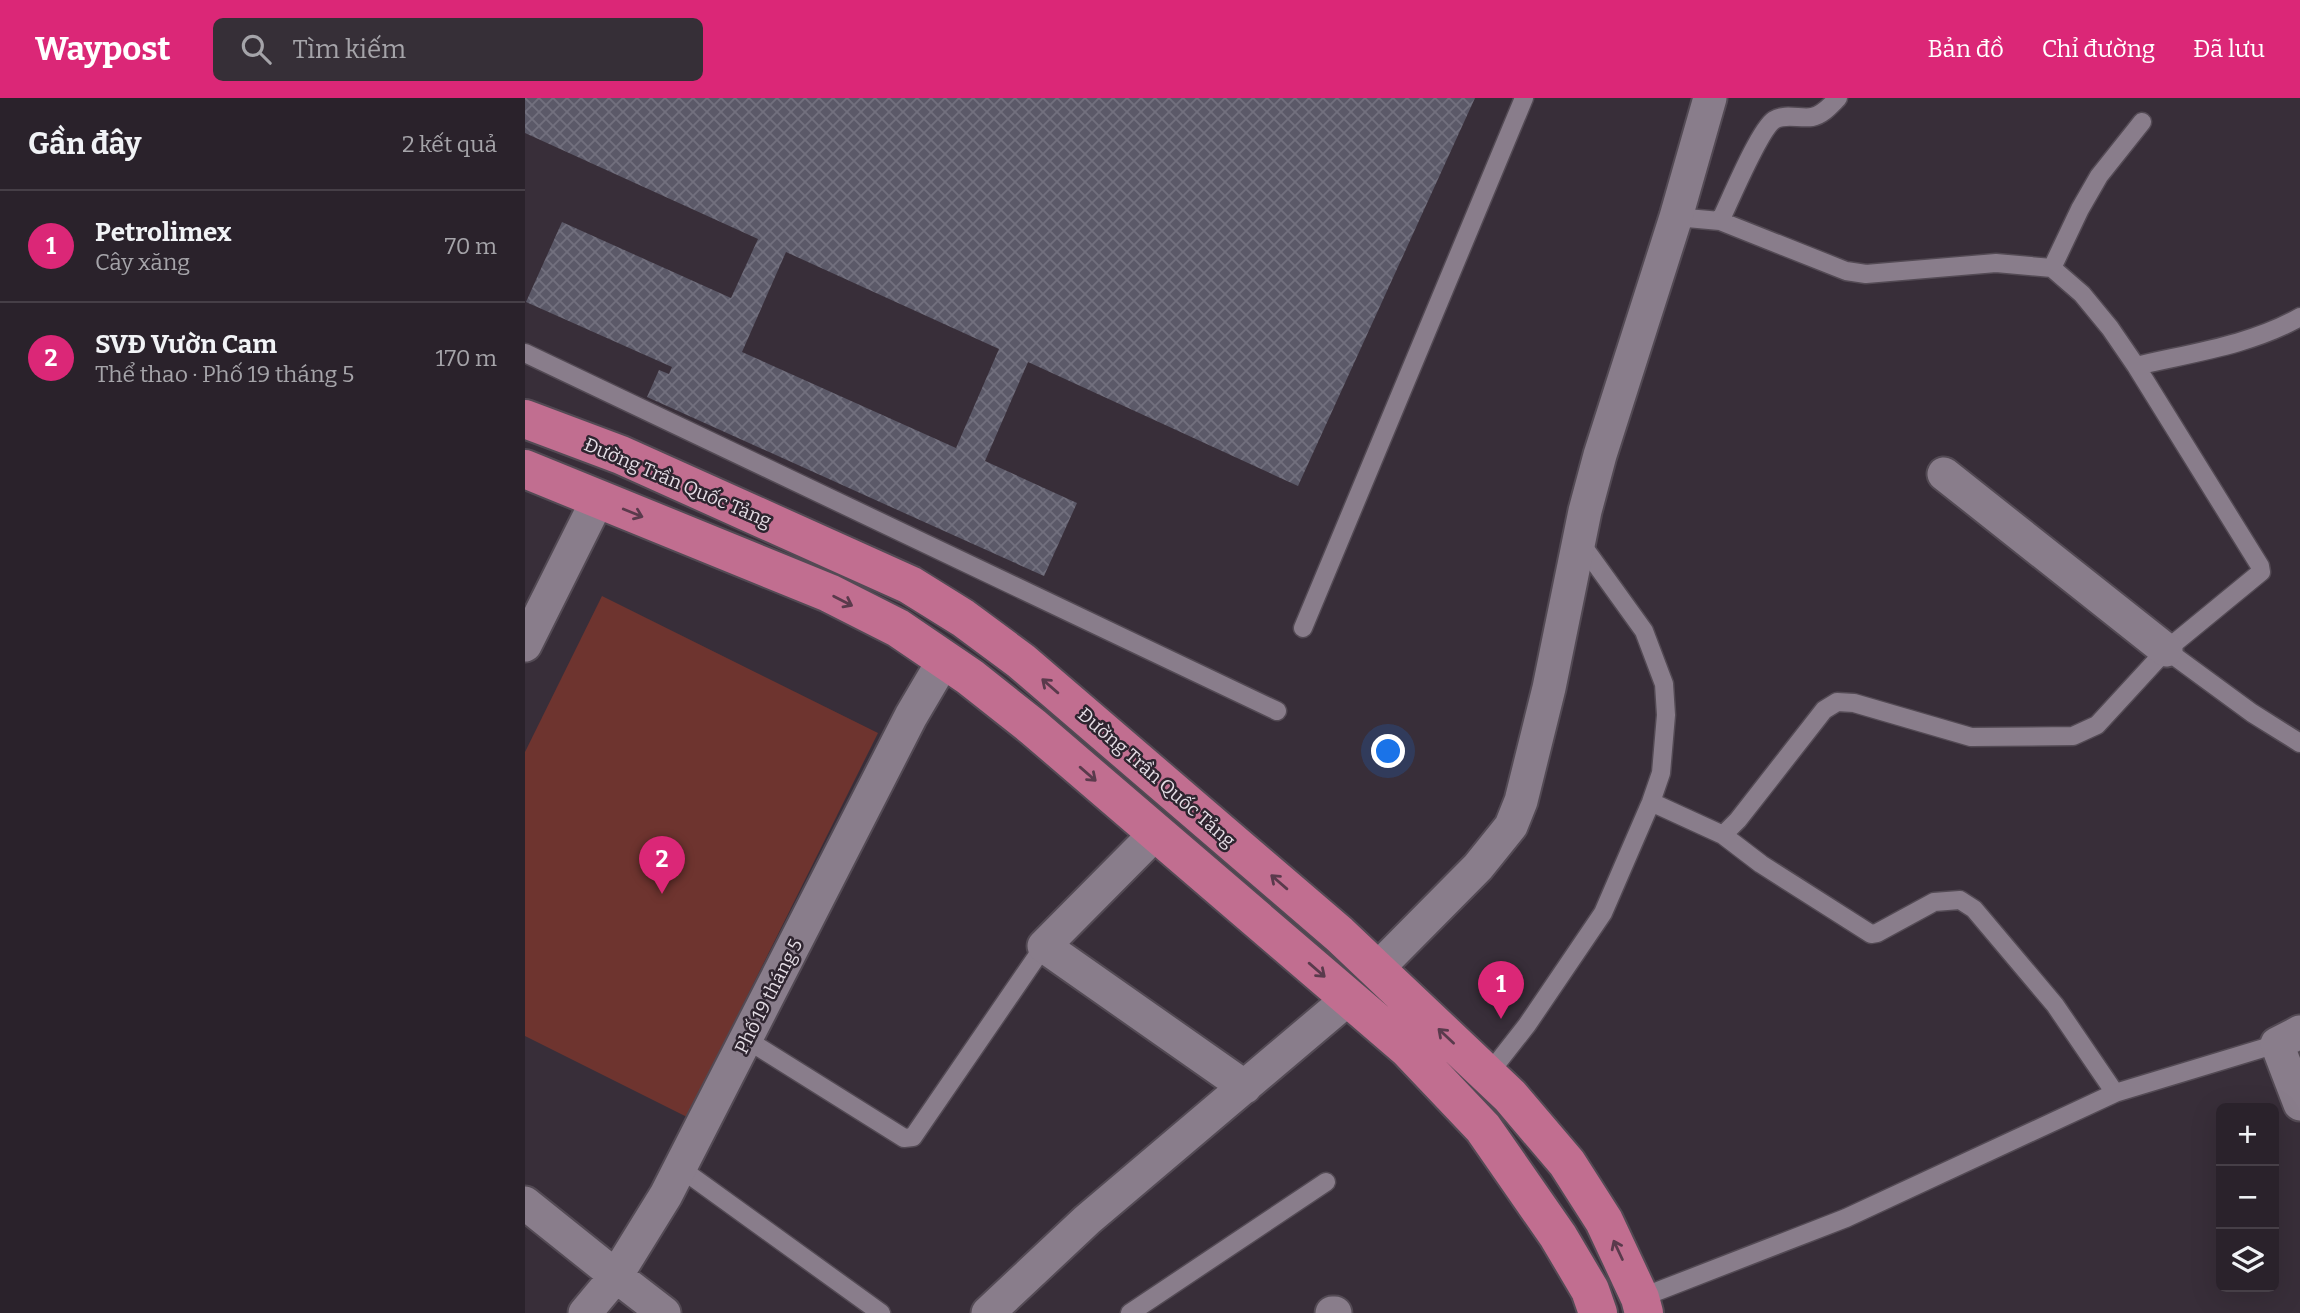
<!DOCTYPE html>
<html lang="vi">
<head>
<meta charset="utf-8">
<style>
	body { margin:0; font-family:Bitter,serif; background:#362f37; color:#f1f3f6 }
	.controls { position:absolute; right:21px; bottom:21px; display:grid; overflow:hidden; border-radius:10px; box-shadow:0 7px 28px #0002 }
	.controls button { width:63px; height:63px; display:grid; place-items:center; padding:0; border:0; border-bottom:2px solid #463f47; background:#2a222b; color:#f1f3f6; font:35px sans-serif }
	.you { position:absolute; left:864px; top:654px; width:24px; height:24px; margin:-18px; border:5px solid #fff; border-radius:50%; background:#1a73e8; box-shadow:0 0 0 10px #1a73e833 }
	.badge { display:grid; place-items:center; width:46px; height:46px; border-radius:50%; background:#db2777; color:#fff; font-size:23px; font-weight:700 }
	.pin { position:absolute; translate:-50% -58px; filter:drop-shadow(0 2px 4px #0008) }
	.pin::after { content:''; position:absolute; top:37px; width:24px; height:21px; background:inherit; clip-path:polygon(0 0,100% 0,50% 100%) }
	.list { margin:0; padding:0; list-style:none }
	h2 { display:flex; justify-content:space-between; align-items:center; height:91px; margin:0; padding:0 28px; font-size:30px }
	h2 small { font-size:23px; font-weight:400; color:#a5a4a9 }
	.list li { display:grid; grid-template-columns:46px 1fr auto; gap:21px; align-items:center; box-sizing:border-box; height:112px; padding:0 28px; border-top:2px solid #463f47 }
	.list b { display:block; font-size:26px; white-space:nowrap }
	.list p { margin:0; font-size:23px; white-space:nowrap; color:#a5a4a9 }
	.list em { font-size:23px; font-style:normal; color:#a5a4a9 }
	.icon { flex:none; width:38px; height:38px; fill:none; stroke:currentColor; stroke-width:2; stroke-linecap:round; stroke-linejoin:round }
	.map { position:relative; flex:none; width:1775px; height:1215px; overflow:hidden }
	header { display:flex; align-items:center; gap:42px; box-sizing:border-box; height:98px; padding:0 35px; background:#db2777; color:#fff }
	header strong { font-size:33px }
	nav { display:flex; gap:38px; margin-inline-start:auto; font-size:24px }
	.search { width:490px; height:63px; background:#362f37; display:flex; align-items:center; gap:18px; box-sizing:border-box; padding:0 24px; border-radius:10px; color:#a5a4a9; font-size:26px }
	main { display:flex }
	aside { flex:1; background:#2a222b }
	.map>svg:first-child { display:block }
	.garden { fill:#6e342f }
	.building { fill:url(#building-cross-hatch); fill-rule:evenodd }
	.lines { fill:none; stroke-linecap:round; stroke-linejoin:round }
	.lane-casing { stroke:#534a54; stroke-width:21 }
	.street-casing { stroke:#534a54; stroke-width:37 }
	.highway-casing { stroke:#534a54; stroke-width:42 }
	.lane { stroke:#897d8b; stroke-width:18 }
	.street { stroke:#897d8b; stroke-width:33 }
	.highway { stroke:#c16e90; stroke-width:38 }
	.oneway { stroke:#5a3a4c }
	.labels { text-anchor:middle; stroke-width:5; stroke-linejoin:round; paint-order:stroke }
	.street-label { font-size:19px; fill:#e5dee6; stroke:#2e242f }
</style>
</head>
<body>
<header>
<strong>Waypost</strong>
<div class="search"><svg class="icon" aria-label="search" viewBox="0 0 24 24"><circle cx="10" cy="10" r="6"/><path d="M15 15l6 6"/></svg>Tìm kiếm</div>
<nav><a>Bản đồ</a><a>Chỉ đường</a><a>Đã lưu</a></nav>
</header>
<main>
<aside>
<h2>Gần đây<small>2 kết quả</small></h2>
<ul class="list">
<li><span class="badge">1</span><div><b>Petrolimex</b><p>Cây xăng</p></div><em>70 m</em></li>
<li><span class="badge">2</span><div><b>SVĐ Vườn Cam</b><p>Thể thao · Phố 19 tháng 5</p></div><em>170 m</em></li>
</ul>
</aside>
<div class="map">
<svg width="1775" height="1215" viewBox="0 0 1775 1215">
	<defs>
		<pattern id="building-cross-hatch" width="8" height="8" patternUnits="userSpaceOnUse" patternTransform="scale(1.75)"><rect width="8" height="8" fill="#5b5968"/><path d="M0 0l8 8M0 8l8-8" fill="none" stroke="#72707e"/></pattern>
	</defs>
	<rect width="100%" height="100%" fill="#382e39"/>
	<path class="garden" d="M 77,498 L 353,635 L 162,1019 L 0,938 L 0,654 Z"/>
	<path class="building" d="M 0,0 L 950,0 L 773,388 L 503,264 L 460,363 L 552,405 L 519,478 L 122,299 L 134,272 L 144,276 L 147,269 L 1,204 L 37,124 L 206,200 L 233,141 L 0,35 ZM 261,154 L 474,251 L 431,350 L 217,254 Z"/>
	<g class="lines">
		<defs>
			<path id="lane" d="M 1195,123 C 1205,103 1234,32 1249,22 C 1260,15 1275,21 1287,19 C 1298,17 1306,7 1313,0
				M 1527,170 L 1555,111 L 1574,78 L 1617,24
				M 0,255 L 752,613
				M 1611,268 C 1666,255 1726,247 1775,219
				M 778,530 L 999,0
				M 1641,552 L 1727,615 L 1775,645
				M 1126,704 L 1198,737 L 1213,722 L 1299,612 L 1312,604 L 1329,605 L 1446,639 L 1548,638 L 1572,627 L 1641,552 L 1736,474 L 1735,468 L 1611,268 L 1585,230 L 1557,196 L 1527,170 L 1471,165 L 1341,176 L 1321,173 L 1195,123 L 1151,119
				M 1198,737 L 1236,766 L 1346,836 L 1352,835 L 1409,804 L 1435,802 L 1449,811 L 1530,907 L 1590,995
				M 221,941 L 379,1040 L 388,1039 L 519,848
				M 962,978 L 1002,927 L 1078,815 L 1126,704 L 1136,675 L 1141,617 L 1139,586 L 1119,533 L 1055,444
				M 155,1070 L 356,1215
				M 1115,1200 L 1321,1120 L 1590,995 L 1752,946
				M 605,1215 L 801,1084"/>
			<path id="street" d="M 1419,376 L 1641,552
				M 0,547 L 73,401
				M 631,735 L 519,848 L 720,989
				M 851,872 L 953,769 L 986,728 L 996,703 L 1024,590 L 1060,413 L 1075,357 L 1151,119 L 1185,0
				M 1775,934 L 1752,946 L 1775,1006
				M 0,1105 L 91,1178 L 60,1215
				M 139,1215 L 91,1178 L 141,1097 L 386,618 L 419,562
				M 463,1215 L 562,1122 L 824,900
				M 807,1215 L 810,1215"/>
			<path id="highway" d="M 0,321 L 96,357 L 385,487 L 438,520 L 496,563 L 814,836 L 985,998 L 1042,1065 L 1079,1123 L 1115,1200 L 1119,1215
				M 0,371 L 304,495 L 373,530 L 445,579 L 508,629 L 882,950 L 958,1030 L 1033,1138 L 1065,1192 L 1073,1215"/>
		</defs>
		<use href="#lane" class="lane-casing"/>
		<use href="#street" class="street-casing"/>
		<use href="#highway" class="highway-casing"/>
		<use href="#lane" class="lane"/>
		<use href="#street" class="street"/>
		<use href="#highway" class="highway"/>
	</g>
	<defs><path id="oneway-shaft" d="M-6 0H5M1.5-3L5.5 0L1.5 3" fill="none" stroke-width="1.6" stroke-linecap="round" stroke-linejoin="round" transform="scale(1.75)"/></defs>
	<g class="oneway">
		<use href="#oneway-shaft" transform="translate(108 415) rotate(22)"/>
		<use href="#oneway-shaft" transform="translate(318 503) rotate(27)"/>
		<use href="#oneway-shaft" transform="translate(525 588) rotate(-139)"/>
		<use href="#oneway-shaft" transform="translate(563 676) rotate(41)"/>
		<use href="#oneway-shaft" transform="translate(754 784) rotate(-139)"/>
		<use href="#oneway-shaft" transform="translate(792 872) rotate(41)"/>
		<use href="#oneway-shaft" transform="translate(921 938) rotate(-137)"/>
		<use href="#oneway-shaft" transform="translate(1093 1152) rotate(-115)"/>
	</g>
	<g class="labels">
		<g class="street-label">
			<text transform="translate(153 384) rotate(23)" y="7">Đường Trần Quốc Tảng</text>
			<text transform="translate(632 679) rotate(41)" y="7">Đường Trần Quốc Tảng</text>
			<text transform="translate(243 898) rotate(-63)" y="7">Phố 19 tháng 5</text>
		</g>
	</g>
</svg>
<div class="controls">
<button>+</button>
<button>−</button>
<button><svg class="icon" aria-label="layers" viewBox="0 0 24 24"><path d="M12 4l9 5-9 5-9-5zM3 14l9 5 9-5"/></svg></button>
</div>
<div class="you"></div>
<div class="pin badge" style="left:976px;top:921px">1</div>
<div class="pin badge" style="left:137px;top:796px">2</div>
</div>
</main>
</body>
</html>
